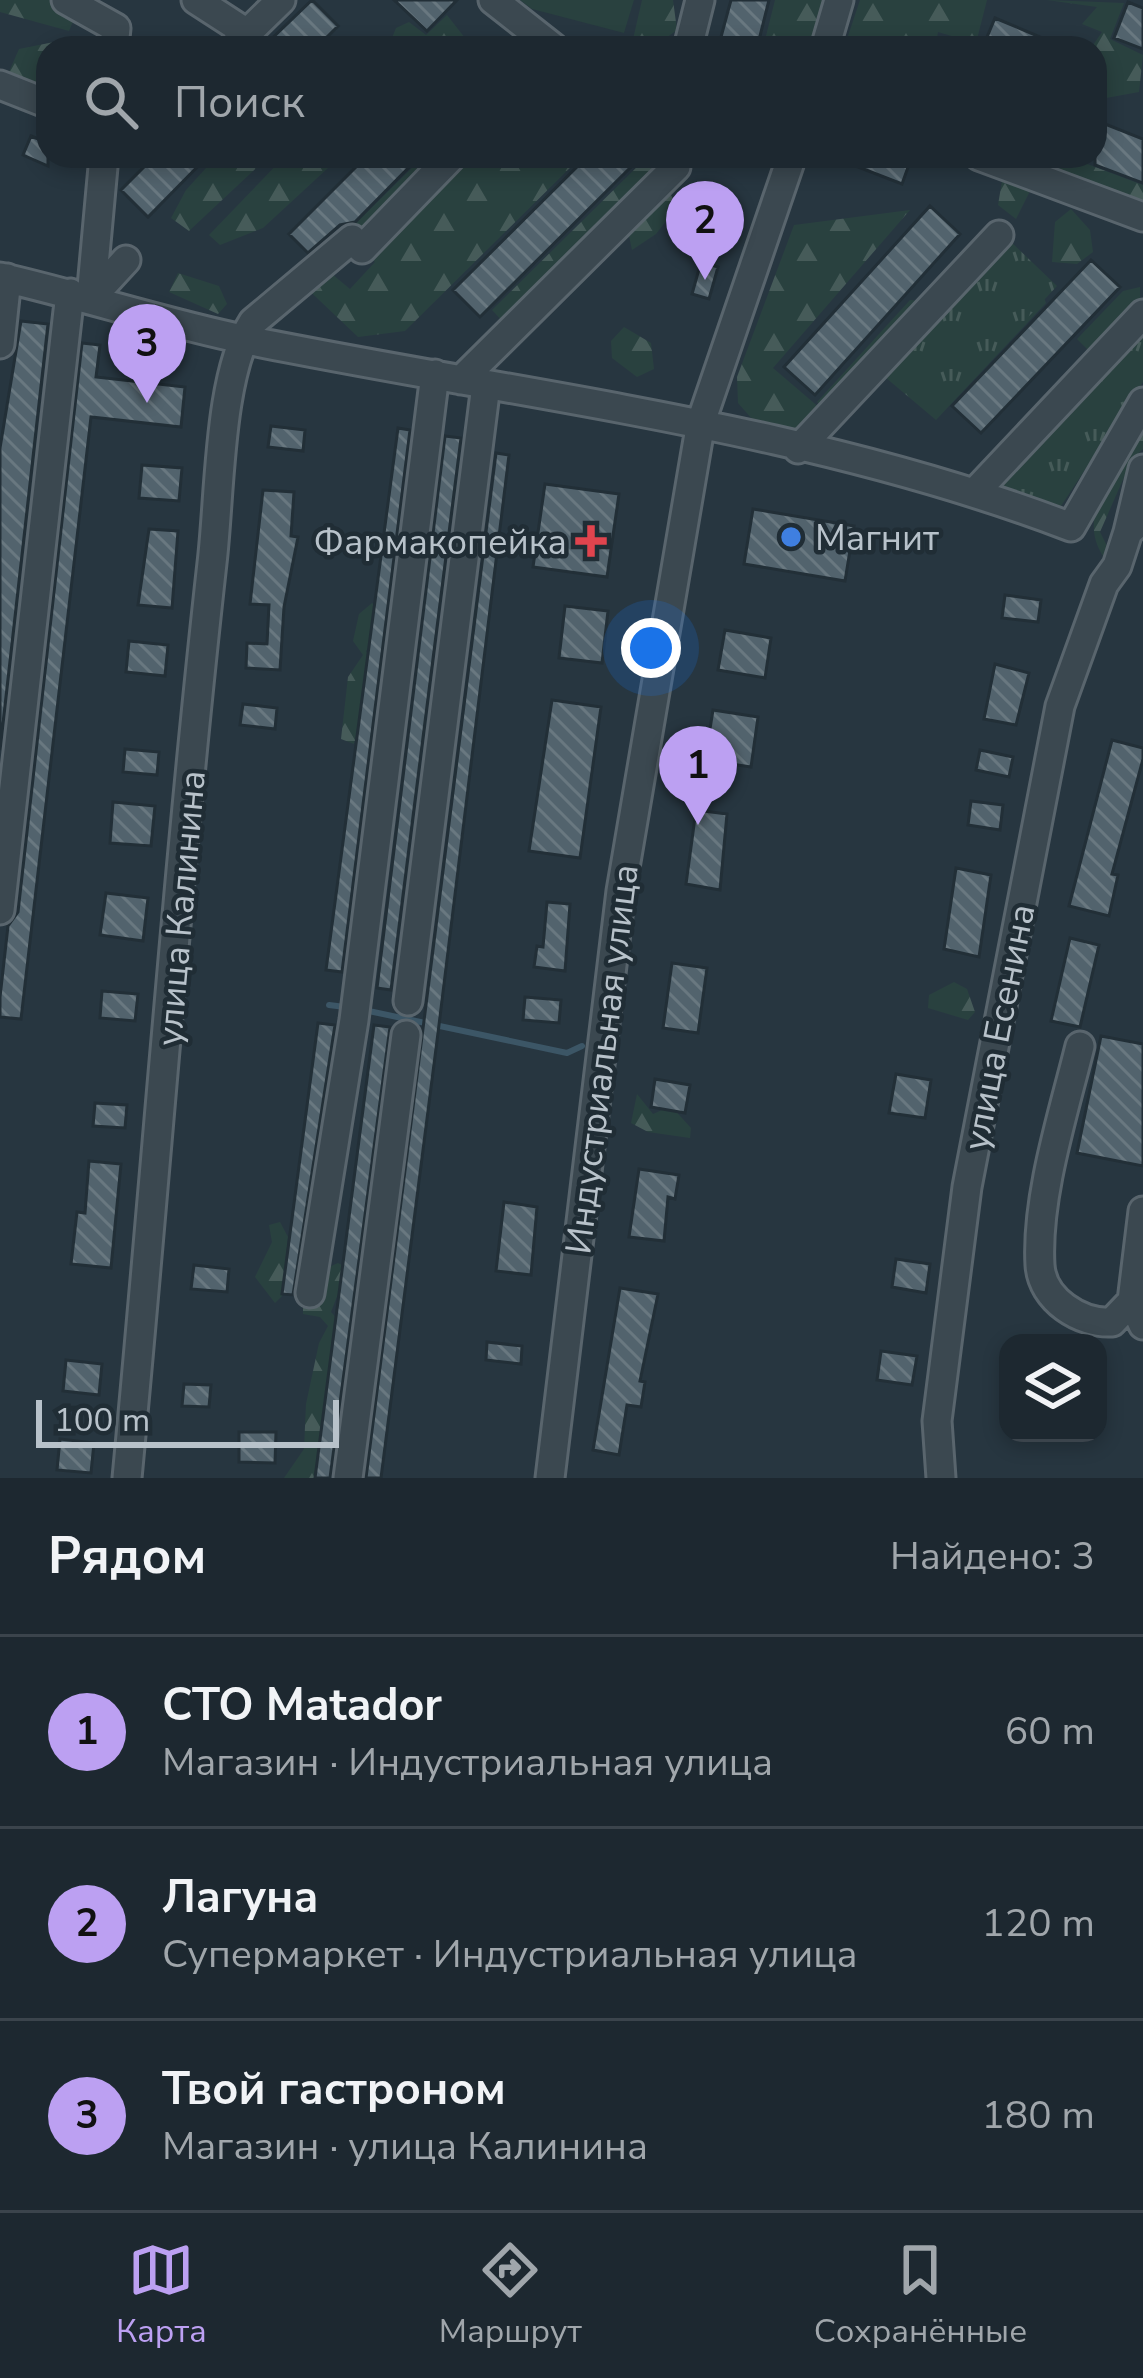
<!DOCTYPE html>
<html lang="ru">
<head>
<meta charset="utf-8">
<style>
	body { margin:0; font-family:"Nunito Sans",sans-serif; background:#2a343c; color:#f1f3f6 }
	.controls { position:absolute; right:36px; bottom:36px; display:grid; overflow:hidden; border-radius:24px; box-shadow:0 6px 18px #0003 }
	.controls button { width:108px; height:108px; display:grid; place-items:center; padding:0; border:0; border-bottom:3px solid #3b444c; background:#1d2830; color:#f1f3f6; font:60px sans-serif }
	.scale { position:absolute; left:36px; bottom:30px; width:303px; box-sizing:border-box; padding-left:12px; border:6px solid #b8c2ca; border-top:0; font-size:33px; line-height:42px; white-space:nowrap; color:#b8c2ca; -webkit-text-stroke:9px #202d35; paint-order:stroke }
	.you { position:absolute; left:651px; top:648px; width:42px; height:42px; margin:-30px; border:9px solid #fff; border-radius:50%; background:#1a73e8; box-shadow:0 0 0 18px #1a73e833 }
	.badge { display:grid; place-items:center; width:78px; height:78px; border-radius:50%; background:#bca0f2; color:#111; font-size:39px; font-weight:700 }
	.pin { position:absolute; translate:-50% -99px; filter:drop-shadow(0 3px 6px #0008) }
	.pin::after { content:''; position:absolute; top:63px; width:42px; height:36px; background:inherit; clip-path:polygon(0 0,100% 0,50% 100%) }
	.list { margin:0; padding:0; list-style:none }
	h2 { display:flex; justify-content:space-between; align-items:center; height:156px; margin:0; padding:0 48px; font-size:51px }
	h2 small { font-size:39px; font-weight:400; color:#a0a6ab }
	.list li { display:grid; grid-template-columns:78px 1fr auto; gap:36px; align-items:center; box-sizing:border-box; height:192px; padding:0 48px; border-top:3px solid #3b444c }
	.list b { display:block; font-size:45px; white-space:nowrap }
	.list p { margin:0; font-size:39px; white-space:nowrap; color:#a0a6ab }
	.list em { font-size:39px; font-style:normal; color:#a0a6ab }
	.icon { flex:none; width:66px; height:66px; fill:none; stroke:currentColor; stroke-width:2; stroke-linecap:round; stroke-linejoin:round }
	.map { position:relative; flex:none; width:1143px; height:1478px; overflow:hidden }
	.search { position:absolute; background:#1d2830; box-shadow:0 6px 18px #0003; left:36px; right:36px; top:36px; height:132px; display:flex; align-items:center; gap:30px; box-sizing:border-box; padding:0 42px; border-radius:36px; color:#a0a6ab; font-size:45px }
	.sheet { height:732px; background:#1d2830 }
	nav { display:flex; justify-content:space-around; align-items:center; box-sizing:border-box; height:168px; border-top:3px solid #3b444c; background:#1d2830; font-size:33px; color:#a0a6ab }
	nav a { display:grid; justify-items:center; gap:6px }
	nav .on { color:#bca0f2 }
	.map>svg:first-child { display:block }
	.grass { fill:#29413f }
	.forest { fill:url(#forest-firs); fill-rule:evenodd }
	.park { fill:url(#park-tufts) }
	.lines { fill:none; stroke-linecap:round; stroke-linejoin:round }
	.stream { stroke:#3c5666; stroke-width:6 }
	.building { fill:url(#building-back-hatch); stroke:#222f37; stroke-width:3 }
	.minor-casing { stroke:#59656d; stroke-width:33 }
	.minor { stroke:#3b4850; stroke-width:27 }
	.shop-dot { fill:#3f7fe0; stroke:#202d35; stroke-width:4.5 }
	.health-dot { fill:#e0444e; stroke:#202d35; stroke-width:4.5 }
	.labels { text-anchor:middle; stroke-width:9; stroke-linejoin:round; paint-order:stroke }
	.poi-label { font-size:36px; fill:#b8c2ca; stroke:#202d35; text-anchor:start }
	.street-label { font-size:36px; fill:#b8c2ca; stroke:#202d35 }
</style>
</head>
<body>
<div class="map">
<svg width="1143" height="1478" viewBox="0 0 1143 1478">
	<defs>
		<pattern id="forest-firs" width="22" height="20" patternUnits="userSpaceOnUse" patternTransform="scale(3)"><rect width="22" height="20" fill="#29413f"/><path d="M5 1l3.5 6h-7zM16 11l3.5 6h-7z" fill="#465b59"/></pattern>
		<pattern id="park-tufts" width="24" height="20" patternUnits="userSpaceOnUse" patternTransform="scale(3)"><rect width="24" height="20" fill="#29413f"/><path d="M3 7l-1-3M5 7V3M7 7l1-3M15 17l-1-3M17 17v-4M19 17l1-3" fill="none" stroke="#465b59"/></pattern>
		<pattern id="building-back-hatch" width="6" height="6" patternUnits="userSpaceOnUse" patternTransform="scale(3)"><rect width="6" height="6" fill="#52636d"/><path d="M-1 5l2 2M0 0l6 6M5-1l2 2" fill="none" stroke="#697880"/></pattern>
	</defs>
	<rect width="100%" height="100%" fill="#273640"/>
	<path class="grass" d="M 520,0 L 634,0 L 624,33 L 532,9 Z"/>
	<path class="forest" d="M 0,0 L 82,0 L 69,31 L 0,12 Z
		M 642,0 L 673,0 L 677,30 L 652,48 L 631,48 Z
		M 775,0 L 824,0 L 810,48 L 763,48 Z
		M 860,0 L 987,0 L 976,43 L 938,32 L 935,48 L 844,48 Z
		M 1047,0 L 1124,3 L 1110,39 L 1143,55 L 1139,92 L 1095,100 L 1091,48 L 1102,32 L 1082,24 L 1097,7 Z
		M 447,15 L 465,38 L 460,48 L 388,48 L 396,28 L 409,22 L 426,35 Z
		M 59,41 L 68,48 L 48,48 L 48,89 L 8,74 L 19,49 Z
		M 217,156 L 269,156 L 189,231 L 171,218 L 186,190 Z
		M 285,156 L 341,156 L 263,228 L 220,245 L 209,235 Z
		M 424,156 L 582,156 L 405,331 L 358,337 L 298,280 ZM 352,239 L 375,262 L 350,289 L 326,269 Z
		M 648,156 L 663,169 L 505,324 L 492,310 Z
		M 989,156 L 1066,156 L 1143,185 L 1143,209 L 1041,169 L 1016,219 L 998,205 L 1002,181 Z
		M 671,195 L 677,207 L 656,234 L 632,250 L 627,226 L 654,201 Z
		M 1071,209 L 1090,230 L 1093,252 L 1077,264 L 1052,262 L 1055,222 Z
		M 910,210 L 773,368 L 821,409 L 799,432 L 761,429 L 738,403 L 737,377 L 794,225 Z
		M 1033,268 L 1046,303 L 936,420 L 879,372 L 836,415 L 817,402 L 910,300 L 924,301 Z
		M 178,273 L 219,286 L 227,304 L 218,314 L 169,292 Z
		M 1140,287 L 1140,311 L 1103,365 L 1077,339 L 1123,291 Z
		M 624,327 L 651,343 L 654,369 L 637,377 L 612,358 L 611,341 Z
		M 1143,426 L 1143,449 L 1132,459 L 1100,532 L 1111,554 L 1105,559 C 1071,511 1123,469 1143,426 Z
		M 372,603 L 379,608 L 375,643 L 366,651 L 375,665 L 354,744 L 341,739 L 348,677 L 363,655 L 353,641 L 359,614 Z
		M 954,982 L 967,989 L 975,1012 L 968,1020 L 928,1008 L 929,995 Z
		M 637,1094 L 653,1114 L 671,1106 L 691,1128 L 690,1138 L 648,1132 L 631,1123 Z
		M 280,1222 L 288,1237 L 282,1296 L 275,1303 L 255,1277 L 272,1242 L 269,1225 Z
		M 338,1263 L 348,1268 L 331,1312 L 340,1322 L 318,1478 L 284,1478 L 304,1449 L 306,1404 L 319,1343 L 328,1326 L 320,1317 L 303,1314 L 303,1299 L 316,1300 L 327,1286 L 329,1267 Z"/>
	<path class="park" d="M 1008,239 L 1057,286 L 945,407 L 895,361 Z
		M 1143,325 L 1143,382 L 1059,509 L 992,488 Z"/>
	<g class="lines">
		<path class="stream" d="M 329,1005 L 345,1007
			M 364,1010 L 567,1053 L 582,1046"/>
	</g>
	<path class="building" d="M 312,0 L 338,26 L 316,48 L 262,48 Z
		M 394,0 L 457,0 L 427,31 Z
		M 731,0 L 769,0 L 757,48 L 718,48 Z
		M 1128,2 L 1143,8 L 1143,49 L 1114,38 Z
		M 995,18 L 1066,48 L 999,48 L 985,42 Z
		M 1095,120 L 1143,139 L 1143,183 L 1095,165 Z
		M 31,136 L 48,143 L 48,166 L 23,155 Z
		M 155,156 L 208,156 L 148,217 L 121,190 Z
		M 367,156 L 420,156 L 355,222 L 340,225 L 308,253 L 289,234 Z
		M 588,156 L 642,156 L 480,317 L 453,290 Z
		M 830,156 L 912,156 L 902,184 Z
		M 930,206 L 960,234 L 815,395 L 784,367 Z
		M 1091,260 L 1120,287 L 981,433 L 952,406 Z
		M 701,262 L 718,267 L 709,299 L 692,294 Z
		M 21,321 L 48,324 L 0,750 L 0,448 Z
		M 82,343 L 100,345 L 96,377 L 185,387 L 181,427 L 91,417 L 21,1019 L 0,1017 L 0,997 L 8,926 L 18,912 Z
		M 271,426 L 305,430 L 303,451 L 268,447 Z
		M 398,428 L 410,430 L 342,972 L 326,970 Z
		M 445,436 L 461,438 L 391,990 L 377,988 Z
		M 496,453 L 509,455 L 438,1033 L 381,1478 L 366,1478 Z
		M 142,465 L 182,468 L 179,501 L 139,498 Z
		M 545,484 L 619,494 L 607,577 L 533,567 Z
		M 263,490 L 294,492 L 291,536 L 298,537 L 284,607 L 280,670 L 246,668 L 247,643 L 267,644 L 269,605 L 250,604 Z
		M 753,509 L 854,526 L 845,581 L 744,564 Z
		M 149,529 L 178,531 L 172,608 L 138,605 Z
		M 1005,595 L 1041,600 L 1038,622 L 1002,618 Z
		M 565,606 L 608,611 L 602,663 L 559,658 Z
		M 725,630 L 771,638 L 765,678 L 718,670 Z
		M 129,641 L 168,645 L 165,676 L 126,672 Z
		M 995,664 L 1029,673 L 1016,725 L 984,719 Z
		M 552,700 L 601,707 L 580,858 L 529,851 Z
		M 243,704 L 277,708 L 275,729 L 240,725 Z
		M 713,710 L 758,717 L 751,767 L 705,760 Z
		M 1112,740 L 1143,748 L 1143,759 L 1112,874 L 1118,875 L 1109,916 L 1069,906 Z
		M 125,749 L 159,752 L 157,775 L 123,772 Z
		M 980,750 L 1013,757 L 1009,777 L 976,770 Z
		M 971,801 L 1003,805 L 1000,830 L 968,825 Z
		M 113,802 L 155,806 L 151,846 L 110,843 Z
		M 696,810 L 727,814 L 720,890 L 686,884 Z
		M 956,868 L 991,875 L 979,957 L 944,949 Z
		M 106,893 L 148,898 L 143,941 L 100,935 Z
		M 547,902 L 570,904 L 565,971 L 534,967 L 537,946 L 543,947 Z
		M 1070,938 L 1099,945 L 1080,1027 L 1051,1021 Z
		M 672,963 L 707,968 L 698,1033 L 663,1028 Z
		M 102,991 L 138,994 L 135,1021 L 100,1018 Z
		M 525,997 L 561,1000 L 559,1023 L 523,1020 Z
		M 318,1023 L 335,1025 L 293,1295 L 282,1294 Z
		M 374,1025 L 390,1027 L 330,1478 L 315,1478 Z
		M 1101,1036 L 1143,1044 L 1143,1166 L 1077,1153 Z
		M 896,1074 L 931,1080 L 925,1118 L 889,1113 Z
		M 655,1079 L 690,1085 L 685,1113 L 651,1107 Z
		M 95,1103 L 127,1105 L 125,1128 L 93,1126 Z
		M 89,1161 L 121,1164 L 111,1268 L 71,1264 L 77,1212 L 85,1213 Z
		M 639,1169 L 679,1175 L 675,1199 L 668,1197 L 664,1241 L 629,1237 Z
		M 504,1202 L 537,1207 L 531,1275 L 496,1271 Z
		M 896,1259 L 930,1264 L 926,1293 L 892,1287 Z
		M 194,1265 L 229,1269 L 227,1292 L 191,1289 Z
		M 620,1288 L 658,1294 L 640,1381 L 645,1382 L 641,1407 L 627,1405 L 619,1455 L 593,1450 Z
		M 487,1342 L 522,1346 L 521,1364 L 486,1360 Z
		M 881,1351 L 917,1356 L 912,1385 L 877,1380 Z
		M 66,1360 L 102,1364 L 99,1395 L 63,1391 Z
		M 184,1384 L 211,1385 L 209,1407 L 182,1406 Z
		M 239,1432 L 276,1432 L 275,1463 L 239,1462 Z
		M 60,1439 L 94,1443 L 91,1473 L 57,1470 Z"/>
	<g class="lines">
		<defs>
			<path id="minor" d="M 66,0 L 116,28 L 114,48
				M 196,0 L 247,33
				M 493,0 L 554,48
				M 232,48 L 281,0
				M 688,48 L 700,0
				M 825,48 L 839,0
				M 0,85 L 48,104
				M 979,156 L 1143,217
				M 0,277 C 83,296 164,323 247,340 C 522,396 807,426 1071,527 L 1143,402
				M 91,298 L 104,156
				M 91,298 L 126,260
				M 0,344 L 7,278
				M 461,380 L 676,167
				M 798,449 L 999,235
				M 976,491 L 1143,314
				M 1128,532 L 1143,469
				M 0,910 L 70,293
				M 408,1001 L 486,385
				M 1080,1046 C 1064,1111 1036,1197 1040,1265 C 1042,1300 1081,1324 1112,1322 L 1132,1301
				M 1143,1211 L 1132,1301 L 1143,1325
				M 310,1293 L 354,1020 L 435,374
				M 127,1478 C 156,1173 178,867 212,563 C 220,497 218,376 253,322 L 352,239 L 362,249 L 452,156
				M 348,1478 L 406,1035
				M 550,1478 L 621,891 L 701,422 L 792,156
				M 941,1478 L 937,1421 L 967,1187 L 1060,706 L 1104,584 L 1117,566 L 1128,532 L 1143,519"/>
		</defs>
		<use href="#minor" class="minor-casing"/>
		<use href="#minor" class="minor"/>
	</g>
	<circle class="shop-dot" cx="791" cy="537" r="12"/>
	<path class="health-dot" d="M585 523h12v12h12v12h-12v12h-12v-12h-12v-12h12z"/>
	<g class="labels">
		<g class="poi-label">
			<text x="815" y="550">Магнит</text>
			<text x="567" y="554" text-anchor="end">Фармакопейка</text>
		</g>
		<g class="street-label">
			<text transform="translate(180 908) rotate(-85)" y="13">улица Калинина</text>
			<text transform="translate(998 1027) rotate(-79)" y="13">улица Есенина</text>
			<text transform="translate(601 1059) rotate(-83)" y="13">Индустриальная улица</text>
		</g>
	</g>
</svg>
<div class="controls">
<button><svg class="icon" aria-label="layers" viewBox="0 0 24 24"><path d="M12 4l9 5-9 5-9-5zM3 14l9 5 9-5"/></svg></button>
</div>
<div class="scale">100 m</div>
<div class="you"></div>
<div class="pin badge" style="left:698px;top:825px">1</div>
<div class="pin badge" style="left:705px;top:280px">2</div>
<div class="pin badge" style="left:147px;top:403px">3</div>
<div class="search"><svg class="icon" aria-label="search" viewBox="0 0 24 24"><circle cx="10" cy="10" r="6"/><path d="M15 15l6 6"/></svg>Поиск</div>
</div>
<section class="sheet">
<h2>Рядом<small>Найдено: 3</small></h2>
<ul class="list">
<li><span class="badge">1</span><div><b>СТО Matador</b><p>Магазин · Индустриальная улица</p></div><em>60 m</em></li>
<li><span class="badge">2</span><div><b>Лагуна</b><p>Супермаркет · Индустриальная улица</p></div><em>120 m</em></li>
<li><span class="badge">3</span><div><b>Твой гастроном</b><p>Магазин · улица Калинина</p></div><em>180 m</em></li>
</ul>
</section>
<nav>
<a class="on"><svg class="icon" aria-label="map" viewBox="0 0 24 24"><path d="M3 6l6-2 6 2 6-2v14l-6 2-6-2-6 2zM9 4v14M15 6v14"/></svg>Карта</a>
<a><svg class="icon" aria-label="directions" viewBox="0 0 24 24"><path d="M12 3l9 9-9 9-9-9zM9 14v-3h6M13 9l2 2-2 2"/></svg>Маршрут</a>
<a><svg class="icon" aria-label="saved" viewBox="0 0 24 24"><path d="M7 4h10v16l-5-4-5 4z"/></svg>Сохранённые</a>
</nav>
</body>
</html>
